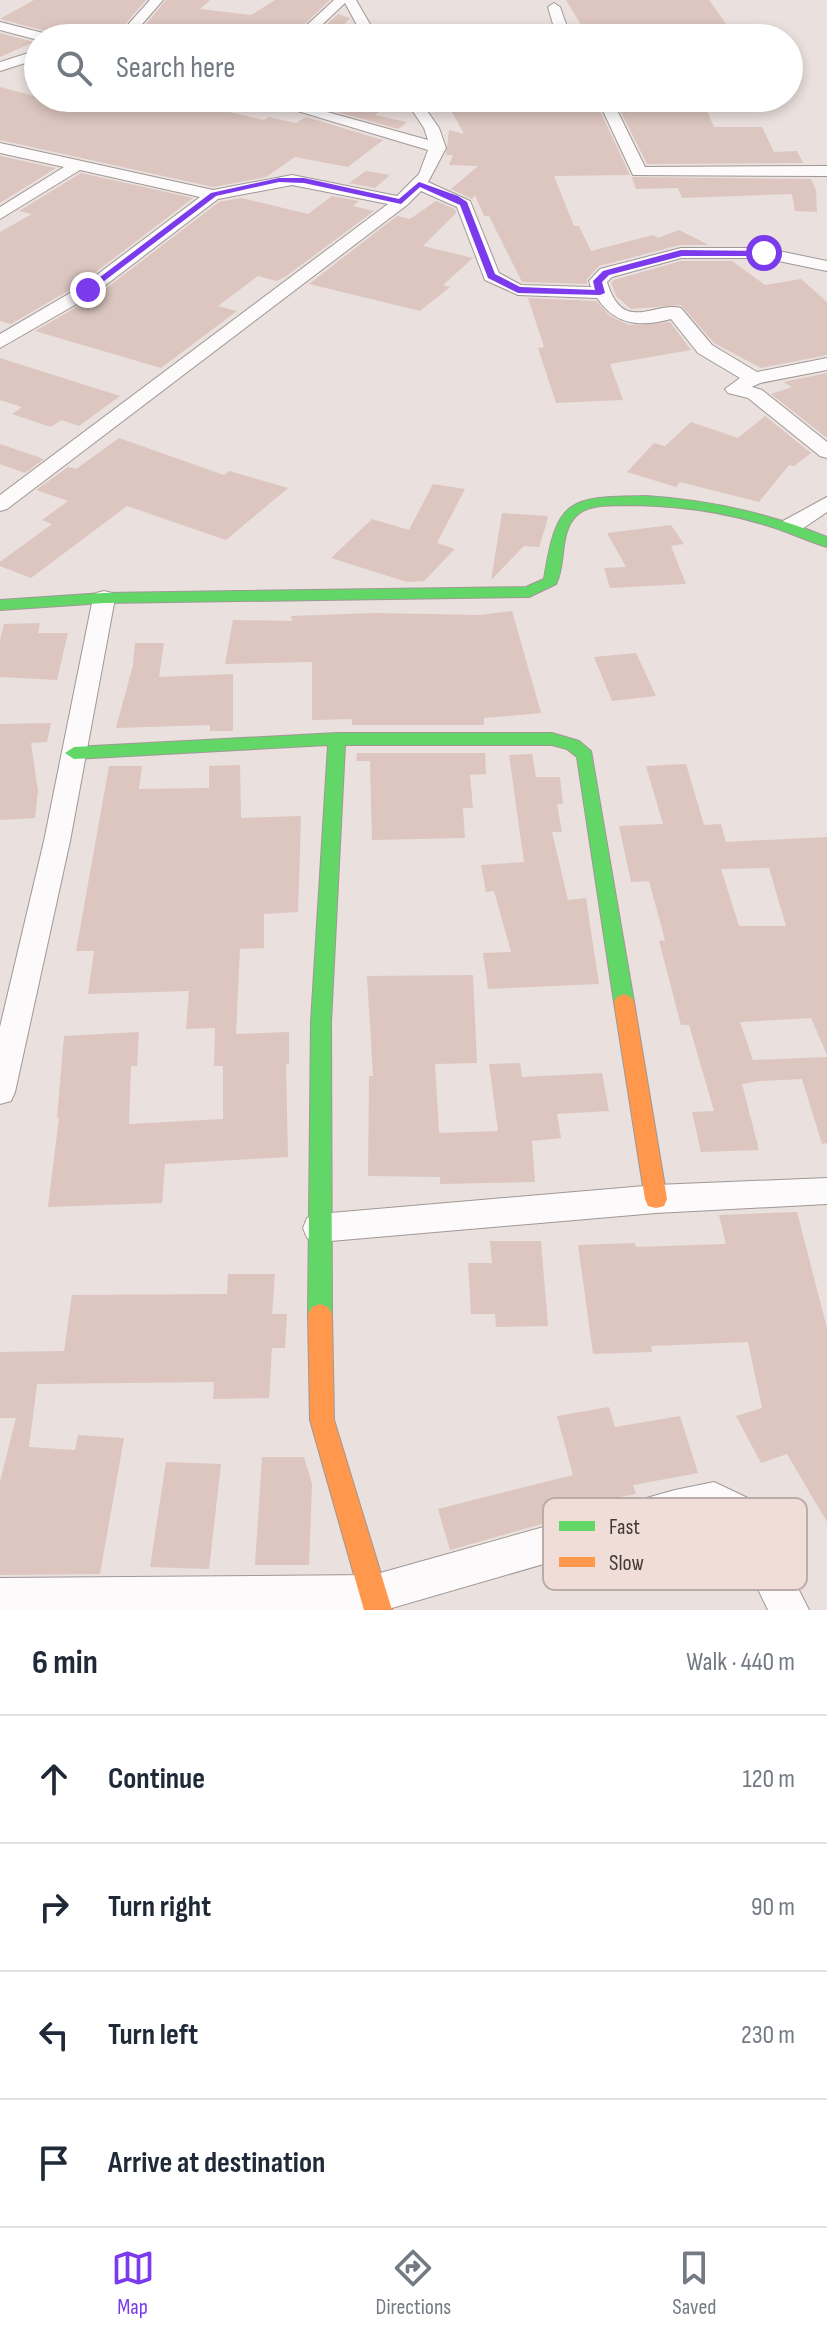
<!DOCTYPE html>
<html lang="en">
<head>
<meta charset="utf-8">
<style>
	body { margin:0; font-family:"Sofia Sans Condensed",sans-serif; background:#f2f2f3; color:#1f2937 }
	.stop { position:absolute; width:24px; height:24px; margin:-18px; border:6px solid #7c3aed; border-radius:50%; background:#fff }
	.stop.end { background:#7c3aed; border-color:#fff; box-shadow:0 2px 8px #0008 }
	.list { margin:0; padding:0; list-style:none }
	h2 { display:flex; justify-content:space-between; align-items:center; height:104px; margin:0; padding:0 32px; font-size:34px }
	h2 small { font-size:26px; font-weight:400; color:#747a83 }
	.list li { display:grid; grid-template-columns:52px 1fr auto; gap:24px; align-items:center; box-sizing:border-box; height:128px; padding:0 32px; border-top:2px solid #e0e1e3 }
	.list b { display:block; font-size:30px; white-space:nowrap }
	.list em { font-size:26px; font-style:normal; color:#747a83 }
	.icon { flex:none; width:44px; height:44px; fill:none; stroke:currentColor; stroke-width:2; stroke-linecap:round; stroke-linejoin:round }
	.map { position:relative; flex:none; width:827px; height:1610px; overflow:hidden }
	.search { position:absolute; background:#fff; box-shadow:0 4px 12px #0003; left:24px; right:24px; top:24px; height:88px; display:flex; align-items:center; gap:20px; box-sizing:border-box; padding:0 28px; border-radius:44px; color:#747a83; font-size:30px }
	.sheet { height:616px; background:#fff }
	nav { display:flex; justify-content:space-around; align-items:center; box-sizing:border-box; height:112px; border-top:2px solid #e0e1e3; background:#fff; font-size:22px; color:#747a83 }
	nav a { display:grid; justify-items:center; gap:4px }
	nav .on { color:#7c3aed }
	.map>svg:first-child { display:block }
	.building { fill:#dcc6bf; fill-rule:evenodd }
	.lines { fill:none; stroke-linecap:round; stroke-linejoin:round }
	.street-casing { stroke:#a09896; stroke-width:2 }
	.fast-casing { stroke:#a09896; stroke-width:2 }
	.slow-casing { stroke:#a09896; stroke-width:2 }
	.street { fill:#fcfafa; fill-rule:evenodd }
	.fast { fill:#63d668; fill-rule:evenodd }
	.slow { fill:#ff974d; fill-rule:evenodd }
	.route { fill:#7c3aed }
	.key { fill:#f0ddd7; stroke:#bcaca7; stroke-width:2 }
	.key-label { font-size:22px; fill:#423a38 }
</style>
</head>
<body>
<div class="map">
<svg width="827" height="1610" viewBox="0 0 827 1610">
	<rect width="100%" height="100%" fill="#eae0dd"/>
	<path class="building" d="M 34,0 L 146,0 L 113,38 L 98,35 L 90,37 L 60,30 L 53,33 L 0,19 Z
		M 166,0 L 210,0 L 200,9 L 251,15 L 275,0 L 330,0 L 290,38 L 136,36 Z
		M 566,0 L 709,0 L 727,25 L 679,27 L 682,38 L 585,38 L 583,28 Z
		M 338,14 L 350,18 L 332,38 L 312,38 Z
		M 0,33 L 34,42 L 0,57 Z
		M 0,87 L 94,112 L 127,98 L 169,98 L 264,120 L 269,117 L 296,123 L 306,117 L 383,140 L 348,167 L 295,157 L 266,177 L 213,187 L 0,140 Z
		M 455,98 L 474,98 L 479,109 L 537,109 L 533,98 L 594,98 L 630,175 L 554,176 L 574,226 L 579,226 L 591,251 L 653,235 L 658,238 L 679,230 L 709,245 L 680,245 L 599,266 L 587,279 L 587,284 L 522,282 L 489,216 L 484,216 L 475,195 L 472,199 L 451,189 L 478,166 L 449,165 L 453,155 L 446,155 L 449,130 L 464,134 L 452,112 Z
		M 614,98 L 679,98 L 683,104 L 704,104 L 714,127 L 762,127 L 774,152 L 797,151 L 803,163 L 647,164 Z
		M 393,102 L 375,115 L 407,122 L 398,129 L 320,107 Z
		M 0,156 L 56,168 L 0,203 Z
		M 366,171 L 390,175 L 375,188 L 349,183 Z
		M 81,173 L 193,198 L 80,284 L 11,324 L 0,321 L 0,232 L 32,214 L 19,211 Z
		M 632,177 L 811,179 L 816,190 L 817,212 L 795,211 L 792,194 L 682,198 L 678,188 L 636,189 Z
		M 332,196 L 359,201 L 353,206 L 374,211 L 285,277 L 276,281 L 258,276 L 218,306 L 237,311 L 161,368 L 35,331 L 96,296 L 219,202 L 241,198 L 308,214 Z
		M 436,201 L 455,209 L 456,213 L 423,246 L 473,258 L 443,285 L 450,287 L 420,311 L 309,284 L 397,216 L 410,219 Z
		M 681,261 L 732,261 L 765,285 L 801,279 L 827,302 L 827,355 L 761,368 L 714,343 L 681,305 L 631,309 L 616,296 L 611,283 L 614,280 Z
		M 528,298 L 596,301 L 610,316 L 629,325 L 670,322 L 691,350 L 610,364 L 623,400 L 556,403 L 538,348 L 544,347 Z
		M 0,358 L 120,396 L 79,426 L 61,420 L 51,427 L 12,414 L 22,407 L 0,400 Z
		M 827,373 L 827,438 L 771,394 L 792,387 L 783,382 Z
		M 765,416 L 811,453 L 794,466 L 789,465 L 759,502 L 680,482 L 676,487 L 627,472 L 654,443 L 665,446 L 691,422 L 738,438 Z
		M 119,438 L 224,475 L 229,471 L 288,488 L 226,540 L 127,506 L 31,578 L 0,566 L 0,562 L 52,524 L 42,520 L 68,501 L 36,490 L 68,467 L 76,469 Z
		M 0,444 L 44,459 L 25,473 L 0,464 Z
		M 433,484 L 465,489 L 437,543 L 455,549 L 424,581 L 407,582 L 331,558 L 372,519 L 409,530 Z
		M 502,513 L 548,516 L 546,525 L 539,547 L 524,546 L 491,580 Z
		M 671,525 L 684,544 L 671,546 L 686,584 L 610,588 L 604,568 L 626,567 L 607,533 Z
		M 512,611 L 541,713 L 484,718 L 484,725 L 352,725 L 352,719 L 312,720 L 312,662 L 225,664 L 233,620 L 292,621 L 291,616 L 375,613 L 480,615 Z
		M 40,623 L 38,633 L 68,633 L 57,680 L 0,677 L 0,640 L 4,624 Z
		M 135,643 L 164,643 L 159,677 L 233,674 L 233,731 L 210,731 L 210,725 L 116,728 L 133,665 Z
		M 636,653 L 656,696 L 612,701 L 594,657 Z
		M 51,723 L 47,742 L 31,743 L 38,791 L 35,818 L 0,820 L 0,724 Z
		M 357,753 L 485,753 L 486,774 L 470,775 L 473,808 L 463,808 L 465,838 L 372,840 L 370,761 L 356,761 Z
		M 532,754 L 536,777 L 560,777 L 563,804 L 557,804 L 562,832 L 552,832 L 568,900 L 586,898 L 599,984 L 488,989 L 483,953 L 511,952 L 494,891 L 486,892 L 481,865 L 524,862 L 509,755 Z
		M 686,764 L 704,825 L 721,824 L 726,842 L 827,837 L 827,1055 L 811,1018 L 740,1022 L 753,1060 L 827,1057 L 827,1143 L 822,1144 L 802,1079 L 760,1081 L 742,1084 L 759,1150 L 701,1152 L 692,1112 L 714,1111 L 689,1025 L 681,1025 L 659,941 L 665,940 L 649,881 L 631,882 L 619,826 L 663,824 L 646,766 ZM 769,868 L 786,926 L 739,926 L 721,869 Z
		M 240,765 L 241,818 L 301,816 L 298,912 L 264,914 L 264,948 L 240,949 L 236,1034 L 289,1032 L 289,1064 L 286,1064 L 288,1157 L 165,1164 L 162,1203 L 48,1207 L 59,1118 L 57,1118 L 64,1036 L 139,1032 L 137,1066 L 131,1066 L 129,1124 L 223,1119 L 223,1066 L 214,1066 L 215,1028 L 186,1029 L 189,991 L 88,994 L 94,951 L 76,951 L 109,766 L 142,766 L 139,789 L 209,788 L 209,766 Z
		M 473,975 L 477,1063 L 435,1064 L 439,1133 L 498,1131 L 489,1064 L 520,1063 L 522,1077 L 602,1073 L 609,1111 L 557,1114 L 561,1138 L 532,1141 L 535,1182 L 440,1184 L 440,1177 L 368,1176 L 369,1076 L 373,1076 L 367,976 Z
		M 797,1212 L 827,1328 L 827,1522 L 787,1454 L 761,1463 L 736,1416 L 762,1408 L 748,1342 L 651,1346 L 652,1352 L 593,1354 L 578,1245 L 635,1243 L 636,1247 L 726,1244 L 719,1215 Z
		M 490,1241 L 541,1241 L 548,1326 L 496,1327 L 495,1314 L 471,1314 L 468,1263 L 492,1263 Z
		M 228,1274 L 275,1274 L 272,1314 L 287,1314 L 285,1348 L 272,1348 L 269,1398 L 213,1399 L 214,1382 L 37,1384 L 29,1447 L 75,1450 L 78,1435 L 124,1438 L 100,1574 L 0,1575 L 0,1482 L 16,1418 L 0,1418 L 0,1352 L 64,1351 L 72,1295 L 227,1294 Z
		M 609,1407 L 615,1427 L 680,1416 L 698,1473 L 633,1485 L 636,1494 L 567,1507 L 570,1516 L 450,1550 L 438,1509 L 573,1475 L 557,1416 Z
		M 262,1457 L 304,1457 L 312,1484 L 309,1565 L 255,1565 Z
		M 166,1462 L 221,1464 L 209,1569 L 150,1567 Z"/>
	<g class="lines">
		<defs>
			<path id="street" d="M 150,0 L 163,0 L 130,38 L 116,38 Z
				M 334,0 L 356,0 L 378,38 L 364,38 L 345,3 L 308,38 L 293,38 Z
				M 554,3 L 560,7 L 571,38 L 557,38 L 548,7 Z
				M 0,22 L 51,35 L 53,38 L 38,40 L 0,30 Z
				M 38,50 L 38,59 L 0,71 L 0,62 Z
				M 254,98 L 277,98 L 428,140 L 424,128 L 404,98 L 418,98 L 439,128 L 446,148 L 428,182 L 470,201 L 499,273 L 521,285 L 591,287 L 589,281 L 600,269 L 681,248 L 764,248 L 827,261 L 827,271 L 764,258 L 681,258 L 612,277 L 607,282 C 623,335 654,301 681,308 L 712,345 L 757,372 L 827,358 L 827,370 L 760,383 L 752,387 L 762,390 L 827,442 L 827,458 L 820,456 L 748,398 L 728,393 L 725,389 L 740,378 L 698,353 L 671,319 C 641,327 616,326 597,298 L 518,295 L 485,280 L 457,207 L 421,191 L 407,205 L 7,509 L 0,511 L 0,495 L 388,204 L 292,185 L 218,199 L 94,294 L 0,348 L 0,334 L 82,286 L 200,197 L 80,170 L 0,219 L 0,207 L 64,167 L 0,153 L 0,143 L 213,190 L 292,175 L 397,196 L 419,174 L 428,150 Z
				M 597,98 L 611,98 L 645,167 L 827,166 L 827,176 L 633,175 Z
				M 827,497 L 827,512 L 799,531 L 783,531 L 780,526 L 783,521 Z
				M 104,591 L 112,593 L 115,598 L 70,841 L 15,1092 L 11,1101 L 0,1104 L 0,1027 L 44,841 L 93,598 L 96,593 Z
				M 827,1178 L 827,1204 L 656,1213 L 319,1242 L 307,1238 L 303,1228 L 307,1218 L 319,1214 L 656,1185 Z
				M 714,1482 L 754,1501 L 809,1610 L 768,1610 L 728,1527 L 712,1518 L 675,1526 L 385,1610 L 0,1610 L 0,1578 L 373,1575 L 675,1490 Z"/>
			<path id="fast" d="M 646,496 C 709,500 768,513 827,537 L 827,547 C 807,541 789,532 769,526 C 722,511 674,505 624,505 C 609,506 589,504 577,515 C 558,533 567,563 556,584 L 529,597 L 104,603 L 0,610 L 0,600 L 104,593 L 526,587 L 544,579 C 557,498 568,497 646,496 Z
				M 337,733 L 552,733 L 579,741 L 591,751 L 634,1002 L 631,1007 L 617,1007 L 614,1002 L 577,757 L 567,749 L 552,745 L 345,745 L 331,1022 L 332,1314 L 328,1321 L 320,1324 L 312,1321 L 308,1314 L 311,1022 L 328,745 L 74,759 L 65,753 L 74,747 Z"/>
			<path id="slow" d="M 624,994 L 631,997 L 634,1002 L 667,1199 L 664,1206 L 656,1208 L 648,1206 L 645,1199 L 614,1002 L 617,997 Z
				M 320,1304 L 328,1307 L 332,1314 L 334,1420 L 392,1610 L 364,1610 L 310,1420 L 308,1314 L 312,1307 Z"/>
		</defs>
		<use href="#street" class="street-casing"/>
		<use href="#fast" class="fast-casing"/>
		<use href="#slow" class="slow-casing"/>
		<use href="#street" class="street"/>
		<use href="#fast" class="fast"/>
		<use href="#slow" class="slow"/>
	</g>
	<path class="route" d="M 279,178 L 304,178 L 399,199 L 419,182 L 458,196 L 467,202 L 495,274 L 520,287 L 595,290 L 593,281 L 603,271 L 681,250 L 764,251 L 768,253 L 764,256 L 682,256 L 609,275 L 602,282 L 605,293 L 600,295 L 518,293 L 488,278 L 460,205 L 420,187 L 401,204 L 304,183 L 279,182 L 216,196 L 91,291 L 83,290 L 211,193 Z"/>
	<rect x="543" y="1498" width="264" height="92" rx="12" class="key"/>
	<rect x="559" y="1521" width="36" height="10" fill="#63d668"/>
	<rect x="559" y="1557" width="36" height="10" fill="#ff974d"/>
	<g class="key-label">
		<text x="609" y="1534">Fast</text>
		<text x="609" y="1570">Slow</text>
	</g>
</svg>
<div class="stop" style="left:764px;top:253px"></div>
<div class="stop end" style="left:88px;top:290px"></div>
<div class="search"><svg class="icon" aria-label="search" viewBox="0 0 24 24"><circle cx="10" cy="10" r="6"/><path d="M15 15l6 6"/></svg>Search here</div>
</div>
<section class="sheet">
<h2>6 min<small>Walk · 440 m</small></h2>
<ul class="list">
<li><svg class="icon" aria-label="ahead" viewBox="0 0 24 24"><path d="M12 20V5M6 11l6-6 6 6"/></svg><div><b>Continue</b></div><em>120 m</em></li>
<li><svg class="icon" aria-label="right" viewBox="0 0 24 24"><path d="M7 20v-9h11M14 6l5 5-5 5"/></svg><div><b>Turn right</b></div><em>90 m</em></li>
<li><svg class="icon" aria-label="left" viewBox="0 0 24 24"><path d="M17 20v-9H6M10 6l-5 5 5 5"/></svg><div><b>Turn left</b></div><em>230 m</em></li>
<li><svg class="icon" aria-label="arrive" viewBox="0 0 24 24"><path d="M6 21V4h12l-3 4 3 4H6"/></svg><div><b>Arrive at destination</b></div></li>
</ul>
</section>
<nav>
<a class="on"><svg class="icon" aria-label="map" viewBox="0 0 24 24"><path d="M3 6l6-2 6 2 6-2v14l-6 2-6-2-6 2zM9 4v14M15 6v14"/></svg>Map</a>
<a><svg class="icon" aria-label="directions" viewBox="0 0 24 24"><path d="M12 3l9 9-9 9-9-9zM9 14v-3h6M13 9l2 2-2 2"/></svg>Directions</a>
<a><svg class="icon" aria-label="saved" viewBox="0 0 24 24"><path d="M7 4h10v16l-5-4-5 4z"/></svg>Saved</a>
</nav>
</body>
</html>
